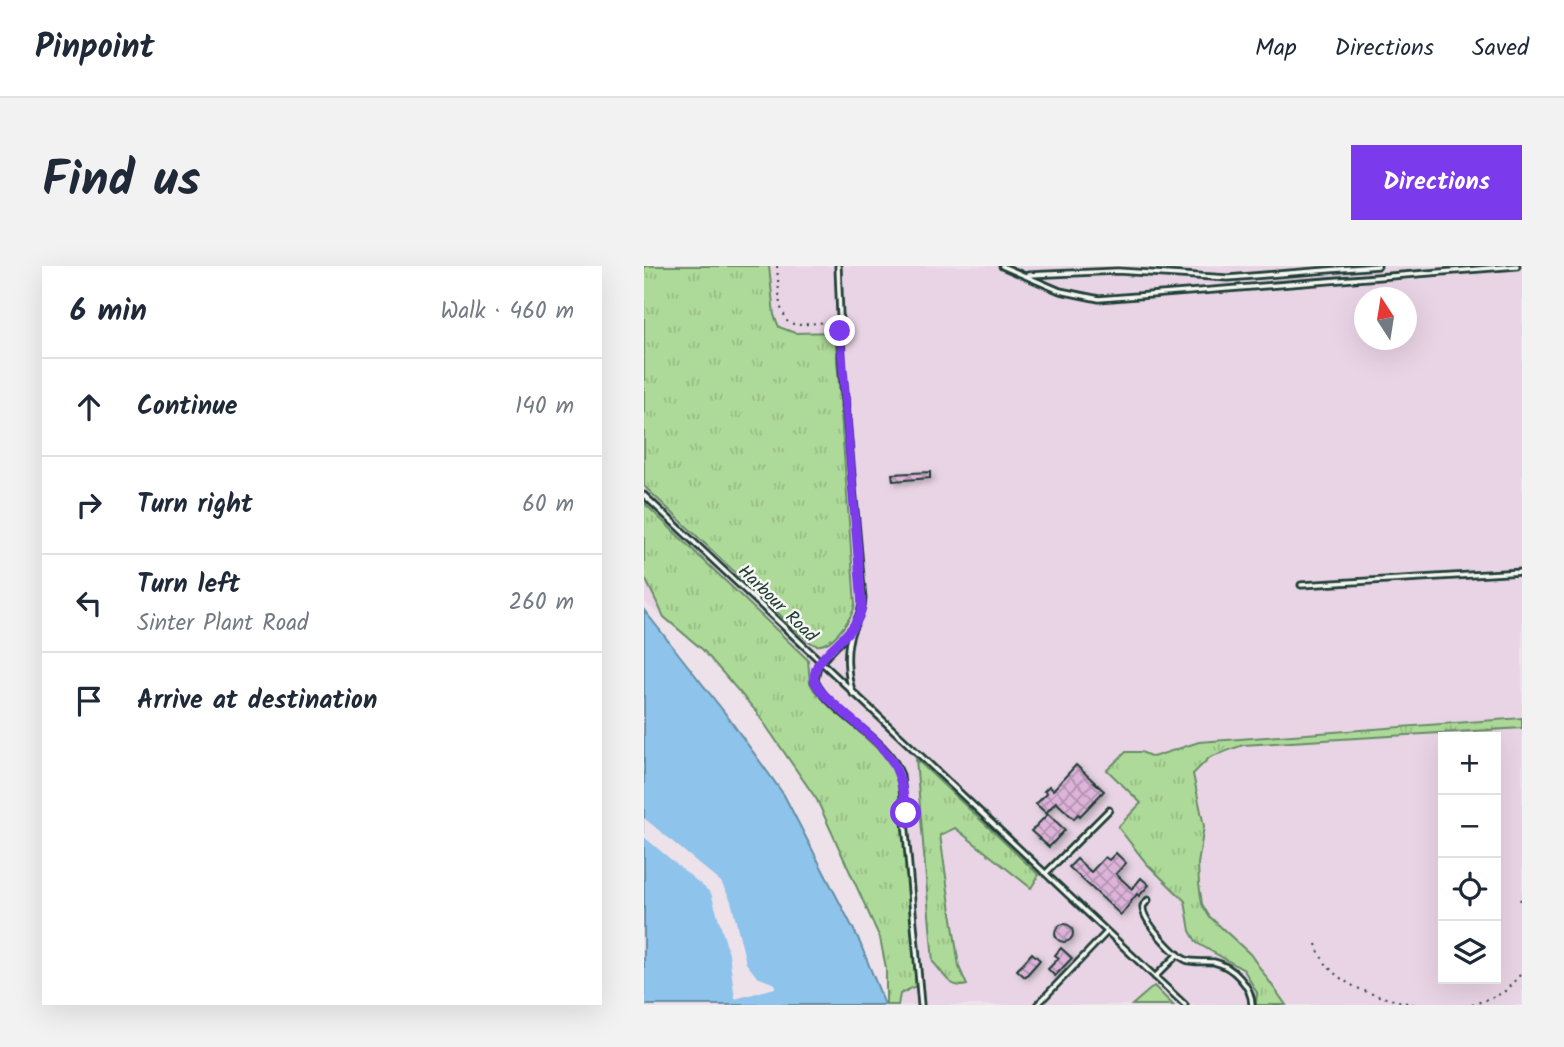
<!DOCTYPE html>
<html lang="en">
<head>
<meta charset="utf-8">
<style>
	body { margin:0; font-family:Kalam,sans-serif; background:#f2f2f3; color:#1f2937 }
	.controls { position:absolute; right:21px; bottom:21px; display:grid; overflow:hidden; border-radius:0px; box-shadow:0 7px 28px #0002 }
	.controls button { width:63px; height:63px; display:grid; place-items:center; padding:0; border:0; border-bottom:2px solid #e0e1e3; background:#fff; color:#1f2937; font:35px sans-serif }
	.compass { position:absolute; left:710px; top:21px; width:63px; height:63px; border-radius:50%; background:#fff; box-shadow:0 7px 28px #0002; rotate:348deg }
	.stop { position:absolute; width:21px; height:21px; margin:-16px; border:5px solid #7c3aed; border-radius:50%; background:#fff }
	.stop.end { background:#7c3aed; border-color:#fff; box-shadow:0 2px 7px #0008 }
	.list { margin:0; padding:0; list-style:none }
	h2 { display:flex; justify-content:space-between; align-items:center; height:91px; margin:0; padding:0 28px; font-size:30px }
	h2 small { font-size:23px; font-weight:400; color:#747a83 }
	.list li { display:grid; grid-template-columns:46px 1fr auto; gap:21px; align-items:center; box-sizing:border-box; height:98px; padding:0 28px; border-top:2px solid #e0e1e3 }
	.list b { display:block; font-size:26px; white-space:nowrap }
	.list p { margin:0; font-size:23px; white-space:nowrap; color:#747a83 }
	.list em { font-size:23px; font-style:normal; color:#747a83 }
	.icon { flex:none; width:38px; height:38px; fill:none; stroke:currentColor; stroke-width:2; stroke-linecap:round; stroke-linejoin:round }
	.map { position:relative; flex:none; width:878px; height:739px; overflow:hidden; border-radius:0px }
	header { display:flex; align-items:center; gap:42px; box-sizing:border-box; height:98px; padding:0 35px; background:#fff; border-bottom:2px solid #e0e1e3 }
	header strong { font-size:33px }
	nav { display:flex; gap:38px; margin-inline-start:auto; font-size:24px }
	.intro { display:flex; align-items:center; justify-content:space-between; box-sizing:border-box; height:168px; padding:0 42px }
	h1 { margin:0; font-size:49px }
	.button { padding:18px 32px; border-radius:0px; background:#7c3aed; color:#fff; font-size:24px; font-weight:700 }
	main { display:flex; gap:42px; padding:0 42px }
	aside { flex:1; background:#fff; border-radius:0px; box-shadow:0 7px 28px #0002 }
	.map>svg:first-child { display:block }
	.built { fill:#e9d4e5; fill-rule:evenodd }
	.grass { fill:url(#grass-tufts); stroke:#668c66; stroke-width:2 }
	.water { fill:#8ec3eb; stroke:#628da2; stroke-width:2 }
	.pier { fill:#eee2ea }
	.building { fill:url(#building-cross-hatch); stroke:#1f3d34; stroke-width:2; filter:url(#shadow) }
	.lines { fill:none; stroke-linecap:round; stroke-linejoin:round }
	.service-casing { stroke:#1f3d34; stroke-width:9 }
	.path { stroke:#1f3d34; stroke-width:2; stroke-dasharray:2 5; stroke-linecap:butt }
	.service { stroke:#f6f6f2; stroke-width:3.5 }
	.route { stroke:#7c3aed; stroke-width:9 }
	.labels { text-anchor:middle; stroke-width:5; stroke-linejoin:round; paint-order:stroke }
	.street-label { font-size:18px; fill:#1f3d34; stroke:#f6f6f2 }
</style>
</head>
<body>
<header>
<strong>Pinpoint</strong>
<nav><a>Map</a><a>Directions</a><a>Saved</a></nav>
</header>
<div class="intro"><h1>Find us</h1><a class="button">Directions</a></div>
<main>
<aside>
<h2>6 min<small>Walk · 460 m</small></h2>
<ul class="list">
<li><svg class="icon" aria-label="ahead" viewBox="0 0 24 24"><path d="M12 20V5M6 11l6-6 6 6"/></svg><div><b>Continue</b></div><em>140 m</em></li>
<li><svg class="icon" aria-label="right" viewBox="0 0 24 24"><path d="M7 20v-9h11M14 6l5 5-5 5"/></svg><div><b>Turn right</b></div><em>60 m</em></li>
<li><svg class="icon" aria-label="left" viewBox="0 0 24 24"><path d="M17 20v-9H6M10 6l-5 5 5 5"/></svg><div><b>Turn left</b><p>Sinter Plant Road</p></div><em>260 m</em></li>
<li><svg class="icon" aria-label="arrive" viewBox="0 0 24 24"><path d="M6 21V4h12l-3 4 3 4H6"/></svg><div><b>Arrive at destination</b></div></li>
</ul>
</aside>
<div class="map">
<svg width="878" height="739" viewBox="0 0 878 739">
	<defs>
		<pattern id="grass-tufts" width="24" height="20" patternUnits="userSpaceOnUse" patternTransform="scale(1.75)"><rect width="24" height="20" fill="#aeda99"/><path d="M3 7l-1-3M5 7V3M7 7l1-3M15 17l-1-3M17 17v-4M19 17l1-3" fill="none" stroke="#95bc84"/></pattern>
		<pattern id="building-cross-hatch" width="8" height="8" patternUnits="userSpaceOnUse" patternTransform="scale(1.75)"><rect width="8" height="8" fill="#ddb3d9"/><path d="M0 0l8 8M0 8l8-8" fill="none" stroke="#b393b1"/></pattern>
		<filter id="shadow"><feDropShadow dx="3" dy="3" stdDeviation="3.5" flood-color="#0004"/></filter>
	</defs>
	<rect width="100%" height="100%" fill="#eee2ea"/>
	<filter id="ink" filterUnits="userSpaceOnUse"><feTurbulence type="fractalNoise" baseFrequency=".0143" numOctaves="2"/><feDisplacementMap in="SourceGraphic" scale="14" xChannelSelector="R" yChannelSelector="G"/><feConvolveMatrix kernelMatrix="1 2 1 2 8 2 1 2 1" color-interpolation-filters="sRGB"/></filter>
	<g filter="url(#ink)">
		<path class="built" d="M 0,0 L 878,0 L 878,739 L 242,739 L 242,702 L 236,672 L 173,534 L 135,475 L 59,384 L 0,336 ZM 720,32 L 762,32 L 762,74 L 720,74 ZM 799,471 L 852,471 L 852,713 L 799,713 Z"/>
		<path class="grass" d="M 0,0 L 125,0 L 130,49 L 135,61 L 151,67 L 191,66 L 211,338 C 209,351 188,382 172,379 C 167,378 162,372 157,369 L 0,220 Z
			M 0,237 L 164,394 L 166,417 L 170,424 L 238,487 L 247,499 L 257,525 L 272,720 L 256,728 L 254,739 L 242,739 L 242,702 L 236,672 L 173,534 L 111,444 L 59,384 L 20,351 L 0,310 Z
			M 878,452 L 878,462 L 599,479 L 566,491 L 549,508 L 560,560 L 554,598 L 555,618 L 558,638 L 565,650 L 606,688 L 642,739 L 612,739 L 613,727 L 600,704 L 553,677 L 546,665 L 541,635 L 503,598 L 474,561 L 497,537 L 463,504 L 482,486 L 497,486 L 509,491 L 555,476 Z
			M 272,493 L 395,609 L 387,622 L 311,562 L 296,569 L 315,701 L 323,719 C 305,724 300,707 289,696 Z
			M 510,720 L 529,739 L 488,739 Z"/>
		<path class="water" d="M 0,344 L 81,447 L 140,529 L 214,672 L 241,739 L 0,739 Z"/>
		<path class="pier" d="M 0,552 L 77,616 L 87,635 L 102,697 L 113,711 L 131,718 L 131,722 L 91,733 L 85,688 L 67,627 L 0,571 Z"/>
		<path class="building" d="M 286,206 L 286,212 L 249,215 L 248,208 Z
			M 432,499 L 460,525 L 436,550 L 434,548 L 430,553 L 412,536 L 402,547 L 392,538 L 403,527 L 400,525 L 405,520 L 409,524 Z
			M 404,548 L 421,564 L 405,581 L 387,565 Z
			M 472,587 L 482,597 L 472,608 L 488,623 L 497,612 L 505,619 L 495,630 L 493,628 L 477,649 L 425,601 L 433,593 L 447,606 L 461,591 L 465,594 Z
			M411 667a9 9 0 1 1 18 0a9 9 0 1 1-18 0Z
			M 417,682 L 428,692 L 411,710 L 404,703 L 415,692 L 411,689 Z
			M 388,687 L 396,694 L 381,711 L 373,704 Z"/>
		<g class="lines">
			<defs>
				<path id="service" d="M 194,0 L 198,100 L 219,333 C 218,346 213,353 208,365 C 201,384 203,409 209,428
					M 358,0 L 416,25 L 455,33 L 873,0
					M 384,9 L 474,5 L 584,12 L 734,0
					M 0,229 L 541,739
					M 657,319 L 878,306
					M 207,365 L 174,399 L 171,415 C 190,453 242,468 257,509 L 277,739
					M 402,607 L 465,544
					M 504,634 L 499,640 C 497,653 529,688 542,694 C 550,697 561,695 570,696 C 588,700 608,720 608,739
					M 511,711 L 534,688
					M 393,739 L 463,666"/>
			</defs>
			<use href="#service" class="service-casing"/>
			<path class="path" d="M 133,0 L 136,40 L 144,57 L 155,59 L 191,55
				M 876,633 L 878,637
				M 672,678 C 685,721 734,731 773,739
				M 828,739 L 859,727 L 878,707"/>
			<use href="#service" class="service"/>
		</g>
	</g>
	<g class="lines" filter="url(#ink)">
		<path class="route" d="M 196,65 L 218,339 C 215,371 169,386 170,413 C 174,425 185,433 195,442 C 236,480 257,487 262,547"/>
	</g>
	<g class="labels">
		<g class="street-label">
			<text transform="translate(134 337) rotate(44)" y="6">Harbour Road</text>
		</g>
	</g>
</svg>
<div class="controls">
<button>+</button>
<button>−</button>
<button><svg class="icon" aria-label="locate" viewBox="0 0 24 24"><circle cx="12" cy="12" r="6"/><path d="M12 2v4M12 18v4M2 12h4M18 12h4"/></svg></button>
<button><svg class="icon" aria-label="layers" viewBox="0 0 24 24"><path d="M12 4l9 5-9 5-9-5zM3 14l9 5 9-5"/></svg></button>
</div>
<svg class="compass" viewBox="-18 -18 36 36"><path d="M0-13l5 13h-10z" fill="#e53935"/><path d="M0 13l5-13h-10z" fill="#747a83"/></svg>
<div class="stop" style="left:262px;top:547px"></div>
<div class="stop end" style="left:196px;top:65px"></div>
</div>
</main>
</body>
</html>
